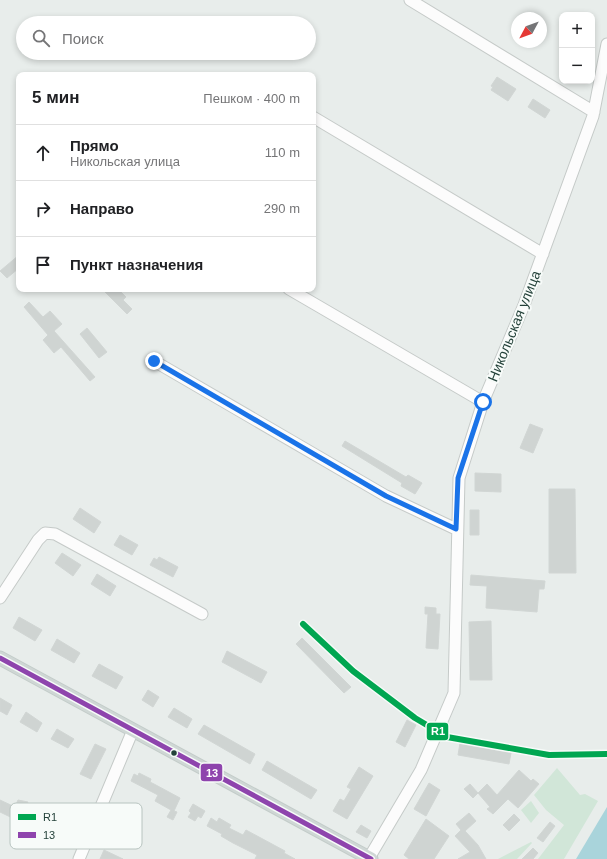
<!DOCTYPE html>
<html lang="ru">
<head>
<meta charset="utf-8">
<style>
	body { margin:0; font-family:Arial,sans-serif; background:#f6f6f6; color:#202124 }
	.controls { position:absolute; right:12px; top:12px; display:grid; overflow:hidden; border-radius:8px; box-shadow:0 2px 6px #0003 }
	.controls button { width:36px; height:36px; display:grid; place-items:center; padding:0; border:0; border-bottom:1px solid #e0e0e0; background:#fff; color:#202124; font:20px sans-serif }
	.compass { position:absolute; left:511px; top:12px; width:36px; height:36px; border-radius:50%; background:#fff; box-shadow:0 2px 6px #0003; rotate:229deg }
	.stop { position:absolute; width:12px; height:12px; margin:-9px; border:3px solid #1a73e8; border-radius:50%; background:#fff }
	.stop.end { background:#1a73e8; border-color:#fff; box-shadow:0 1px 4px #0008 }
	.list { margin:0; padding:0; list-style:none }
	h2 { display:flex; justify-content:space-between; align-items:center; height:52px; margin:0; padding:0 16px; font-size:17px }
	h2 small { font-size:13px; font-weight:400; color:#757577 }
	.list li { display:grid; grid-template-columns:26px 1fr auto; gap:12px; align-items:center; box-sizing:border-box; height:56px; padding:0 16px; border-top:1px solid #e0e0e0 }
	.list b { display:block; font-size:15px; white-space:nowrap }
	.list p { margin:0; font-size:13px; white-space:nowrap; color:#757577 }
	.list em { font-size:13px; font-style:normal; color:#757577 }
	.icon { flex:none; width:22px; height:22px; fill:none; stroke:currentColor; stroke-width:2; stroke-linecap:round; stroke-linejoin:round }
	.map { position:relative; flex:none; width:607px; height:859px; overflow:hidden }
	.search { position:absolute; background:#fff; box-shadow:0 2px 6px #0003; left:16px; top:16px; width:300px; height:44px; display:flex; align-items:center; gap:10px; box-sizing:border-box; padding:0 14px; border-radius:22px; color:#757577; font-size:15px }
	.panel { position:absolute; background:#fff; box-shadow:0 2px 6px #0003; left:16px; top:72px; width:300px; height:220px; border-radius:8px }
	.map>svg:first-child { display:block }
	.green { fill:#d1e6d8 }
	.water { fill:#a9d4db }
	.building { fill:#cfd4d2; stroke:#d1d6d4 }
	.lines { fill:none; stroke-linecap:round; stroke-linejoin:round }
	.minor-casing { stroke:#c5cac8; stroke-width:13 }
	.major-casing { stroke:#c3ccc9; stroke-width:15 }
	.minor { stroke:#fcfcfc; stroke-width:11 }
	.major { stroke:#cfd7d5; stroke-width:13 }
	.bus-1-casing { stroke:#f7fbf9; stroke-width:8 }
	.bus-1 { stroke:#8e44ad; stroke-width:5 }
	.rail-1-casing { stroke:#f7fbf9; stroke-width:9 }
	.rail-1 { stroke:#00a651; stroke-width:6 }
	.route { stroke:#1a73e8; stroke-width:5 }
	.bus-dot { fill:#24423a; stroke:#f7fbf9; stroke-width:1.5 }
	.labels { text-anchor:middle; stroke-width:4; stroke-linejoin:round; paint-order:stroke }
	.street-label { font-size:14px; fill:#24423a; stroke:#f7fbf9 }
	.key { fill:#f7fbf9; stroke:#b8c4c0; stroke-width:1 }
	.key-label { font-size:11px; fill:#24423a }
	.line-badge { stroke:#f7fbf9; stroke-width:1.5 }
	.badge-label { font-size:11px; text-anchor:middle; font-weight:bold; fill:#fff }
</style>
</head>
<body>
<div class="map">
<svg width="607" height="859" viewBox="0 0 607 859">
	<rect width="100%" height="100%" fill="#e8edeb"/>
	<path class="green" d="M 557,768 L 580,795 L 585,794 L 598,801 L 564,859 L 538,859 L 564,825 L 546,810 L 534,795 Z
		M 531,801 L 539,813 L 531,823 L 521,810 Z
		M 531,842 L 532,843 L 517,859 L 498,859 Z"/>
	<path class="water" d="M 607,807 L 607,859 L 576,859 Z"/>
	<path class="building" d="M 497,77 L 516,89 L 508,101 L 491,90 L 493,87 L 491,86 Z
		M 533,99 L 550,110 L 545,118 L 528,107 Z
		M 19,255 L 19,268 L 7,278 L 0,271 Z
		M 102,289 L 118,289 L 126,297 L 123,300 L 132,309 L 127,314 Z
		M 29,302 L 43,317 L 50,311 L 62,324 L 54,331 L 95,377 L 90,381 L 61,347 L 54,353 L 43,340 L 48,335 L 24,307 Z
		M 87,328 L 107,352 L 99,358 L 80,334 Z
		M 530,424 L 543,429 L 533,453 L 520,448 Z
		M 345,441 L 406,477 L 408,475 L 422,483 L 415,494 L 401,486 L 402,483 L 342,446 Z
		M 475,473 L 501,474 L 501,492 L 475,491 Z
		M 549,489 L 575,489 L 576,573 L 549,573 Z
		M 80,508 L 101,522 L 94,533 L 73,519 Z
		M 470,510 L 479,510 L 479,535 L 470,535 Z
		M 120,535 L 138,545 L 132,555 L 114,545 Z
		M 62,553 L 81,565 L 73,576 L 55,563 Z
		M 159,557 L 178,567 L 173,577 L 150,565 L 154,558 L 157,560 Z
		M 97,574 L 116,586 L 110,596 L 91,584 Z
		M 471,575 L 545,581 L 544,589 L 539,589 L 537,612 L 486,608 L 487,586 L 470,585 Z
		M 425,607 L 436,608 L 436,614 L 440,614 L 438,649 L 426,648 L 428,614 L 425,614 Z
		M 19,617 L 42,630 L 35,641 L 13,628 Z
		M 491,621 L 492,680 L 470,680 L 469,622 Z
		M 302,638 L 351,687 L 344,693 L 296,644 Z
		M 57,639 L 80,653 L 74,663 L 51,650 Z
		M 227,651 L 267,672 L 261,683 L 222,662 Z
		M 99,664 L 123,677 L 116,689 L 92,676 Z
		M 148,690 L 159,697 L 153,707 L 142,700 Z
		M 0,698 L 12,705 L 7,715 L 0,711 Z
		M 174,708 L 192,719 L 187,728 L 168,717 Z
		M 26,712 L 42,723 L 37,732 L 20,722 Z
		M 407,720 L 416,725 L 405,747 L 396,742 Z
		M 204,725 L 255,754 L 250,764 L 198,734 Z
		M 57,729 L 74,739 L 68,748 L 51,739 Z
		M 460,743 L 511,753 L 509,764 L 458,755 Z
		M 95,744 L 106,749 L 91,779 L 80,774 Z
		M 267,761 L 317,790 L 311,799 L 262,770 Z
		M 359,767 L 373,776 L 347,819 L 333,811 L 340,799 L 344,801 L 351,789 L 347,787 Z
		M 519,770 L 531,781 L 533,779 L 539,784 L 518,808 L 508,799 L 493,814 L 487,809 L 490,807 L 478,793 L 487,784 L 497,795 Z
		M 139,773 L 151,779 L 150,782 L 154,784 L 180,798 L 174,811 L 177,812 L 173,820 L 167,817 L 171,810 L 155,801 L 158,795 L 131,781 L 134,774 L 138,776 Z
		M 429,783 L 440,790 L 426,816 L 414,809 Z
		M 470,784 L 478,793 L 473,798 L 464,789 Z
		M 0,800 L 15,807 L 18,800 L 28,802 L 24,811 L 34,816 L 29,826 L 0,812 Z
		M 193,804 L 205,811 L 201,818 L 198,816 L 195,821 L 188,817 L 191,813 L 189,811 Z
		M 469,813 L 476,821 L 465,831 L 478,845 L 486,859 L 458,859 L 470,852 L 455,836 L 461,830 L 456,824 Z
		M 514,814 L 520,820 L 509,831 L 503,825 Z
		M 211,818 L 217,822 L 219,818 L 231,825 L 229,828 L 243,835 L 246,830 L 285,851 L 284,853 L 295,859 L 255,859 L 257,855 L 233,843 L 221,836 L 222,834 L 207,826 Z
		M 426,819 L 449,836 L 434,859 L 409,859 L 404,855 Z
		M 550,822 L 555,826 L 543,842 L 537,838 Z
		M 361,825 L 371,831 L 367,838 L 356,832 Z
		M 533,848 L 538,853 L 533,859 L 522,859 Z
		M 104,850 L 123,859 L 100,859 Z"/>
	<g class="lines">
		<defs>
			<path id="minor" d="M 410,0 L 594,112
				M 313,117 L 543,254
				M 289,289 L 483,402
				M 154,361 L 386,496 L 456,529
				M 0,598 L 38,540 L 45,533 L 55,534 L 202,614
				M 369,858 L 421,770 L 454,693 L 459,478 L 483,402 L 524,305 L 593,116 L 607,44
				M 79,859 L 133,730"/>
			<path id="major" d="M 0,658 L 371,859"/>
		</defs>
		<use href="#minor" class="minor-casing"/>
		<use href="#major" class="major-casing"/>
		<use href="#minor" class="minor"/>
		<use href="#major" class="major"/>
		<defs>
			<path id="bus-1" d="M 0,658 L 371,859"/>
		</defs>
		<use href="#bus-1" class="bus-1-casing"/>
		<use href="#bus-1" class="bus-1"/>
		<defs>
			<path id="rail-1" d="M 303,624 L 353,671 L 415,718 L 447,737 L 549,755 L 607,754"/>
		</defs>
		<use href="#rail-1" class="rail-1-casing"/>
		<use href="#rail-1" class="rail-1"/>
	</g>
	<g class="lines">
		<path class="route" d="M 154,361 L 386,496 L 456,529 L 458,478 L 483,402"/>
	</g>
	<circle class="bus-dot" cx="174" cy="753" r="3.5"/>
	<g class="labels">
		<g class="street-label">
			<text transform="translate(514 326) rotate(-68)" y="5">Никольская улица</text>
		</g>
	</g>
	<rect x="10" y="803" width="132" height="46" rx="6" class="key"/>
	<rect x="18" y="814" width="18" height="6" fill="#00a651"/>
	<rect x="18" y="832" width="18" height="6" fill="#8e44ad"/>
	<g class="key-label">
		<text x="43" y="821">R1</text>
		<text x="43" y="839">13</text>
	</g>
	<g class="line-badge">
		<rect x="426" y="722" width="23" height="19" rx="4" fill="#00a651"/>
		<rect x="200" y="763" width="23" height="19" rx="4" fill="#8e44ad"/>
	</g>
	<g class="badge-label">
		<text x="438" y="735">R1</text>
		<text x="212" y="777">13</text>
	</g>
</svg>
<div class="controls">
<button>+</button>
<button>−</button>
</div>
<svg class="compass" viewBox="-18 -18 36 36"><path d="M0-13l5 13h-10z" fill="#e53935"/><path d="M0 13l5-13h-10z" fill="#757577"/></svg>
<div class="stop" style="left:483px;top:402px"></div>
<div class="stop end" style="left:154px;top:361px"></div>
<div class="search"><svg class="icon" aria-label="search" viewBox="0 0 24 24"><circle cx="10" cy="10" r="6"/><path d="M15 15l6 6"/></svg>Поиск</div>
<section class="panel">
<h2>5 мин<small>Пешком · 400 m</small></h2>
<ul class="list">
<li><svg class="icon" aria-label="ahead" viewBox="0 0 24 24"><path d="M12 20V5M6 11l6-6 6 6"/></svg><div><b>Прямо</b><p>Никольская улица</p></div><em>110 m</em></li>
<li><svg class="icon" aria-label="right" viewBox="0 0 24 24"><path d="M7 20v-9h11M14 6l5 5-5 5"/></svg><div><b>Направо</b></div><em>290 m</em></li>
<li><svg class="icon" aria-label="arrive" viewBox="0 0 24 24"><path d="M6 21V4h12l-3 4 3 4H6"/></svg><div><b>Пункт назначения</b></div></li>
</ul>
</section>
</div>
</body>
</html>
